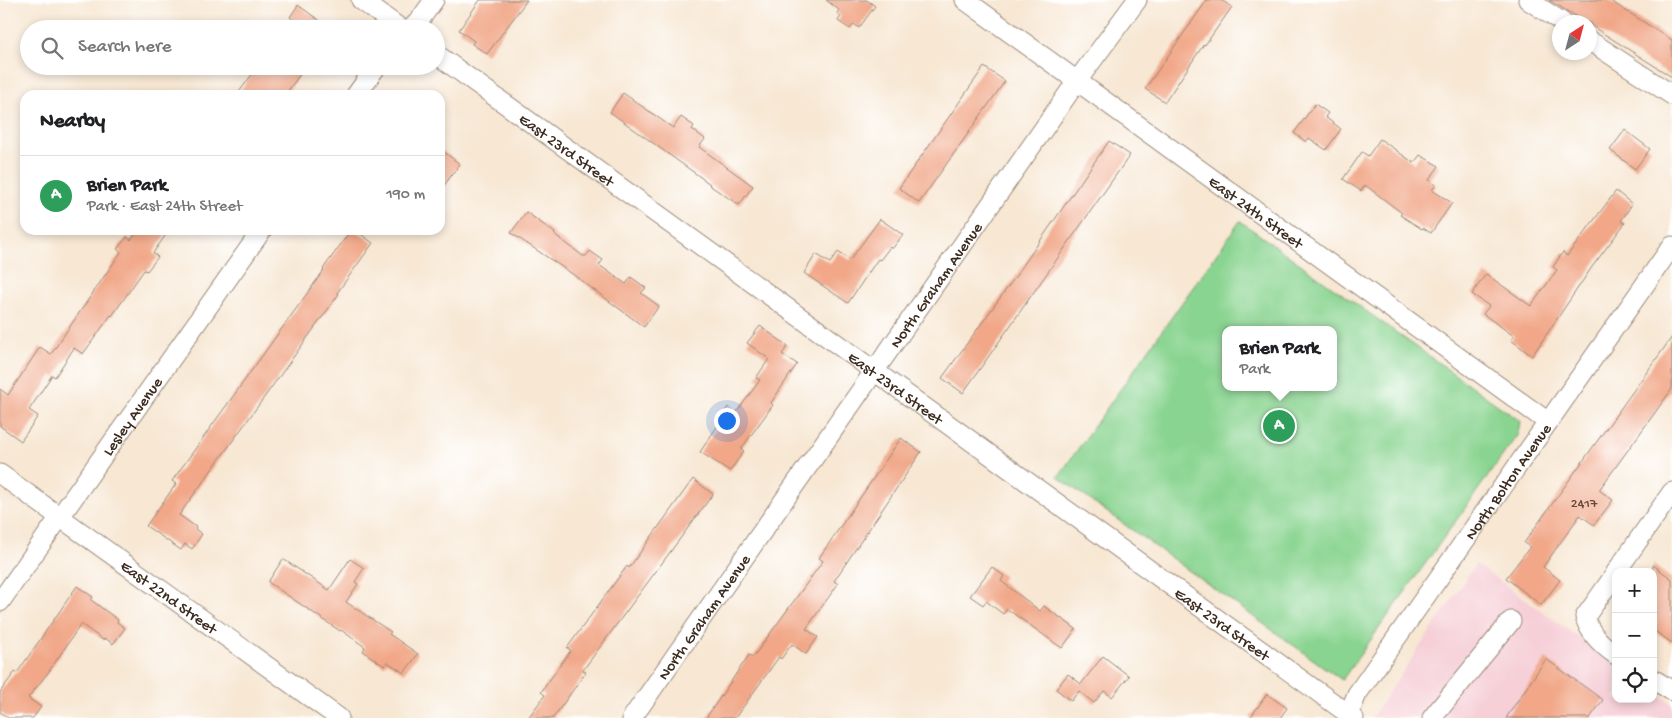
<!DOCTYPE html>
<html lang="en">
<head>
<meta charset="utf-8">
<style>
	body { margin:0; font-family:"Gochi Hand",sans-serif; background:#f6f6f6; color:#202124 }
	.controls { position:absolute; right:15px; bottom:15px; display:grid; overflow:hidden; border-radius:10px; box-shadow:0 2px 8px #0003 }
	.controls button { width:45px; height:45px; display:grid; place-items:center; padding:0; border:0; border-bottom:1px solid #e0e0e0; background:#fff; color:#202124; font:25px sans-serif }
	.compass { position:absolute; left:1552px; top:15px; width:45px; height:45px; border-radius:50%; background:#fff; box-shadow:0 2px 8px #0003; rotate:36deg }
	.you { position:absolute; left:726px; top:420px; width:18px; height:18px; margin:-12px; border:4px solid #fff; border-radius:50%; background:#1a73e8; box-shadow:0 0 0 8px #1a73e833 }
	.badge { display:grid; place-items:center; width:32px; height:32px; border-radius:50%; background:#d1495b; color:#fff; font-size:16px; font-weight:700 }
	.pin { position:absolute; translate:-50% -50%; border:2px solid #fff; box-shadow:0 1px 5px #0006 }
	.popup { position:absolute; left:1222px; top:326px; width:115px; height:65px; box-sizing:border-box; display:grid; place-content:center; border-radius:10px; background:#fff; filter:drop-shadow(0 1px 4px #0005); font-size:16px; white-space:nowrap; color:#757577 }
	.popup b { font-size:19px; color:#202124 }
	.popup::after { content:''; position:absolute; left:50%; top:100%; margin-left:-10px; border:10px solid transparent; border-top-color:#fff }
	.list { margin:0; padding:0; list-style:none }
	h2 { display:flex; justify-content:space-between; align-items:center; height:65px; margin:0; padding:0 20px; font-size:21px }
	h2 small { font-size:16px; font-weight:400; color:#757577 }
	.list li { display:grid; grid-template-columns:32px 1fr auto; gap:15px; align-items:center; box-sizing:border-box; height:80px; padding:0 20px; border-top:1px solid #e0e0e0 }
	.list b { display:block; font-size:19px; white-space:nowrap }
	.list p { margin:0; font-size:16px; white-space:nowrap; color:#757577 }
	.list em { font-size:16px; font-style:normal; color:#757577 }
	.icon { flex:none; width:28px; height:28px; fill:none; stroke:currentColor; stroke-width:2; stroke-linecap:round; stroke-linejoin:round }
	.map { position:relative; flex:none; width:1672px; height:718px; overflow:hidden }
	.search { position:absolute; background:#fff; box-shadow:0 2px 8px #0003; left:20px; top:20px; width:425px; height:55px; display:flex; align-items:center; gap:12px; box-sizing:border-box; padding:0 18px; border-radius:28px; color:#757577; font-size:19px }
	.panel { position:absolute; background:#fff; box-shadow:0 2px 8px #0003; left:20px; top:90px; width:425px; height:145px; border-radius:15px }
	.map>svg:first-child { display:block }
	.built { fill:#f6cfd7 }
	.green { fill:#89d490; stroke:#627f57; fill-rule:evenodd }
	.building { fill:#f1a788 }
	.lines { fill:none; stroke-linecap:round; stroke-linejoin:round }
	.minor-casing { stroke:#998878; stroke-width:21 }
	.minor { stroke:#fff; stroke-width:19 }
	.labels { text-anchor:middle; stroke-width:4; stroke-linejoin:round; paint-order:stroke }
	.number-label { font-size:14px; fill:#684938 }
	.street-label { font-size:16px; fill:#3b2a1e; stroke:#fff }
</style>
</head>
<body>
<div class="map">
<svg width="1672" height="718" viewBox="0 0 1672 718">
	<rect width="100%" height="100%" fill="#fff"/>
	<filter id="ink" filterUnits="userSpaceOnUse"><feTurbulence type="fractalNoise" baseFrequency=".02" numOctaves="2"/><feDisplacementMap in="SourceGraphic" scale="10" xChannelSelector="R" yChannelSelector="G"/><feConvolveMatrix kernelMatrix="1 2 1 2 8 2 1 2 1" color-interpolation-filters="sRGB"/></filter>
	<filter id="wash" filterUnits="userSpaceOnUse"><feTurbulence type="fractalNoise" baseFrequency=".0096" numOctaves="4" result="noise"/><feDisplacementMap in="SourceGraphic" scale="20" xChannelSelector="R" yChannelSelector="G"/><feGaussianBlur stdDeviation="1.12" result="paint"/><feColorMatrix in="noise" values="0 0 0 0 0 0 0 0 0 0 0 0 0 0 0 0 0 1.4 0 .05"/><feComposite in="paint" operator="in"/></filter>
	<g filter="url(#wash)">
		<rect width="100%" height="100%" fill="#f7e7d3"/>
		<path class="built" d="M 1476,564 L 1616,664 L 1616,699 L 1653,699 L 1653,691 L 1672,704 L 1672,718 L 1372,717 Z"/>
		<path class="green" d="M 1240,221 L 1520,421 L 1518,434 L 1342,680 L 1058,477 ZM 1225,330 L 1333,330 L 1333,387 L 1225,387 Z"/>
		<g id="blocks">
			<path class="building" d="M 480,0 L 527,0 L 487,54 L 472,44 L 474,41 L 459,30 Z
				M 826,0 L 867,0 L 875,6 L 859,28 L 854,24 L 850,29 L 838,21 L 841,16 L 837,13 L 839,10 Z
				M 1207,0 L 1221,0 L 1232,7 L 1205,45 L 1204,44 L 1165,102 L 1145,89 Z
				M 1549,0 L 1609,0 L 1672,40 L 1672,77 L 1590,25 L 1590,22 L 1585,22 Z
				M 298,5 L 331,29 L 293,29 L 297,23 L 290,17 Z
				M 258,66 L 306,66 L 285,95 L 237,95 Z
				M 984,67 L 1005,81 L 919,203 L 899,188 Z
				M 623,93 L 673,128 L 681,117 L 694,126 L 692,129 L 705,139 L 699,147 L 753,186 L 739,205 L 709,185 L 710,184 L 610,112 Z
				M 1315,104 L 1328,113 L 1325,117 L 1341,129 L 1326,150 L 1309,138 L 1306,142 L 1294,133 Z
				M 1625,130 L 1650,149 L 1635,169 L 1610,150 Z
				M 1380,139 L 1414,163 L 1420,155 L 1439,166 L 1429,180 L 1436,185 L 1432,190 L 1452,203 L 1431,233 L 1423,228 L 1422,229 L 1400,215 L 1402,213 L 1365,185 L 1361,191 L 1343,179 L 1362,152 L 1368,156 Z
				M 1109,141 L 1130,155 L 963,393 L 942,378 L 1013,280 Z
				M 440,149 L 460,164 L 440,191 Z
				M 1616,191 L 1632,204 L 1621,221 L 1625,223 L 1592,267 L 1532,356 L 1511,340 L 1514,336 L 1483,314 L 1489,306 L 1472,294 L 1486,274 L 1531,306 L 1557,270 L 1553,267 L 1563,252 L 1567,256 Z
				M 526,212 L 555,233 L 554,234 L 583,256 L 586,256 L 590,251 L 603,260 L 599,265 L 626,284 L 631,277 L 646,288 L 641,293 L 659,306 L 644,327 L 571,273 L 511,233 Z
				M 880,219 L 903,235 L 892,249 L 890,247 L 880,260 L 878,259 L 848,303 L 804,273 L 816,254 L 830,263 L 838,252 L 850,260 Z
				M 138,230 L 157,230 L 165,236 L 153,253 L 158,257 L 147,271 L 144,270 L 112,316 L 111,315 L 83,354 L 74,348 L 55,377 L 52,375 L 29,410 L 38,416 L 21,441 L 0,426 L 0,389 L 8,395 L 40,347 L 51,354 L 121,252 L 117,249 L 127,237 L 131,240 Z
				M 351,230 L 355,230 L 373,243 L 337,293 L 339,294 L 179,515 L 196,527 L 195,529 L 202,534 L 192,549 L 185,544 L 181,550 L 146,526 L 176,484 L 172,481 L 324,270 L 323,269 Z
				M 760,326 L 788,346 L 782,354 L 797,364 L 771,403 L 773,405 L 741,449 L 744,451 L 730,471 L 700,452 L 721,421 L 719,420 L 728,407 L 736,413 L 760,380 L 756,378 L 769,359 L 747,343 Z
				M 1672,337 L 1672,389 L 1599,490 L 1613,500 L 1594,525 L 1580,515 L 1543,567 L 1560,580 L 1541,605 L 1506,578 L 1530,547 L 1524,543 Z
				M 901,438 L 921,452 L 834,581 L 838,584 L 806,629 L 818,637 L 806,654 L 792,644 L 781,659 L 779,657 L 735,718 L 706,718 L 749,655 L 753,657 L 823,561 L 819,558 Z
				M 693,479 L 713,494 L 583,670 L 586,672 L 553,718 L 528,718 L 545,695 L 541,692 L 571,650 L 567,648 L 627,566 L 629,568 Z
				M 283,559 L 329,590 L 350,559 L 364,568 L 355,582 L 358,584 L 346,602 L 391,632 L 389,634 L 418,654 L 404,673 L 387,662 L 384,666 L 363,651 L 365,647 L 341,630 L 340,631 L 268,582 Z
				M 1653,565 L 1672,579 L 1672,643 L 1653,630 Z
				M 992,567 L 1004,576 L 1001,581 L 1040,611 L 1044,606 L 1076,629 L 1062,648 L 1007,609 L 1003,614 L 986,601 L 983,605 L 970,596 Z
				M 77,586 L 93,597 L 91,600 L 118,620 L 117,622 L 125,628 L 113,644 L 105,638 L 103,640 L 81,624 L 50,670 L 28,698 L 41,707 L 33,718 L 8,718 L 0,712 L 0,692 L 15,672 L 17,673 Z
				M 1103,656 L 1129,676 L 1112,697 L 1104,691 L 1094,703 L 1079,691 L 1071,701 L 1056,689 L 1068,674 L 1081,684 Z
				M 1546,659 L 1603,700 L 1590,718 L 1506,718 Z
				M 1267,694 L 1287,708 L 1280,718 L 1250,718 Z"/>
		</g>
	</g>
	<g filter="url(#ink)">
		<use href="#blocks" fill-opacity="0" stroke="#998878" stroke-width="1"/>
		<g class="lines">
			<defs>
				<g id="minor">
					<path d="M 361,0 L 401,29"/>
					<path id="s1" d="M 965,0 L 1548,422"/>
					<path d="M 1528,0 L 1562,22"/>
					<path d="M 411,29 L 419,21 L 434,0"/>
					<path d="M 1590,41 L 1672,95"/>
					<path id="s2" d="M 436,54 L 1354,718"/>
					<path d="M 356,95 L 377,66"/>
					<path id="s3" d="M 0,474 L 339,718"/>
					<path d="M 1616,572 L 1672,492"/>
					<path d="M 1616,573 L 1585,617 C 1589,633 1603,646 1616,655"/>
					<path id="s4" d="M 0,602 L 262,230"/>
					<path d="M 1653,679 L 1672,691"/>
					<path id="s5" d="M 632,718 L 1077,81 L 1137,0"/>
					<path id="s6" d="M 1349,718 L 1351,709 L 1357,694 L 1672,246"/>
					<path d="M 1432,718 L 1511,621"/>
				</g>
			</defs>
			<use href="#minor" class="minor-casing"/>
			<use href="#minor" class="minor"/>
		</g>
	</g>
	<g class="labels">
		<g class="number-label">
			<text x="1584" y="507">2417</text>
		</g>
		<g class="street-label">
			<text dy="6" stroke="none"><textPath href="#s2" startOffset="162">East 23rd Street</textPath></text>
			<text dy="6" stroke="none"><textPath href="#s1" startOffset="360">East 24th Street</textPath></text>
			<text dy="6" stroke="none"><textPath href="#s5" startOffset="529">North Graham Avenue</textPath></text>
			<text dy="6" stroke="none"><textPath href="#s2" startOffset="568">East 23rd Street</textPath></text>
			<text dy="6" stroke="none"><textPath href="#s4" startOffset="228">Lesley Avenue</textPath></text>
			<text dy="6" stroke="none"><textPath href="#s6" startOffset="286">North Bolton Avenue</textPath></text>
			<text dy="6" stroke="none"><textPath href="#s3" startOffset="209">East 22nd Street</textPath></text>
			<text dy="6" stroke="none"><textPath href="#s5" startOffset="124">North Graham Avenue</textPath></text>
			<text dy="6" stroke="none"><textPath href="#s2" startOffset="971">East 23rd Street</textPath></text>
		</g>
	</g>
</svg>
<div class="controls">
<button>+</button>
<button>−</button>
<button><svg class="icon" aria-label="locate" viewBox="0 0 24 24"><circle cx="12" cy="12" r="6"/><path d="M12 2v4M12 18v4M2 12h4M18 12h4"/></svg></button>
</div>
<svg class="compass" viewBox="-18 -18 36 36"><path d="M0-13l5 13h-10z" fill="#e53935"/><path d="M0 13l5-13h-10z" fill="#757577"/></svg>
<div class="you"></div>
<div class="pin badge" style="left:1279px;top:426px;background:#2e9e5b">A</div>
<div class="popup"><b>Brien Park</b>Park</div>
<div class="search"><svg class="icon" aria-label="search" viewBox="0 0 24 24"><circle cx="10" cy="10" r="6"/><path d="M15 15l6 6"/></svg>Search here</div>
<section class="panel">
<h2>Nearby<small></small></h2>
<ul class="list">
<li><span class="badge" style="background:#2e9e5b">A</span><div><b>Brien Park</b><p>Park · East 24th Street</p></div><em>190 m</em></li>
</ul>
</section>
</div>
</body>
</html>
